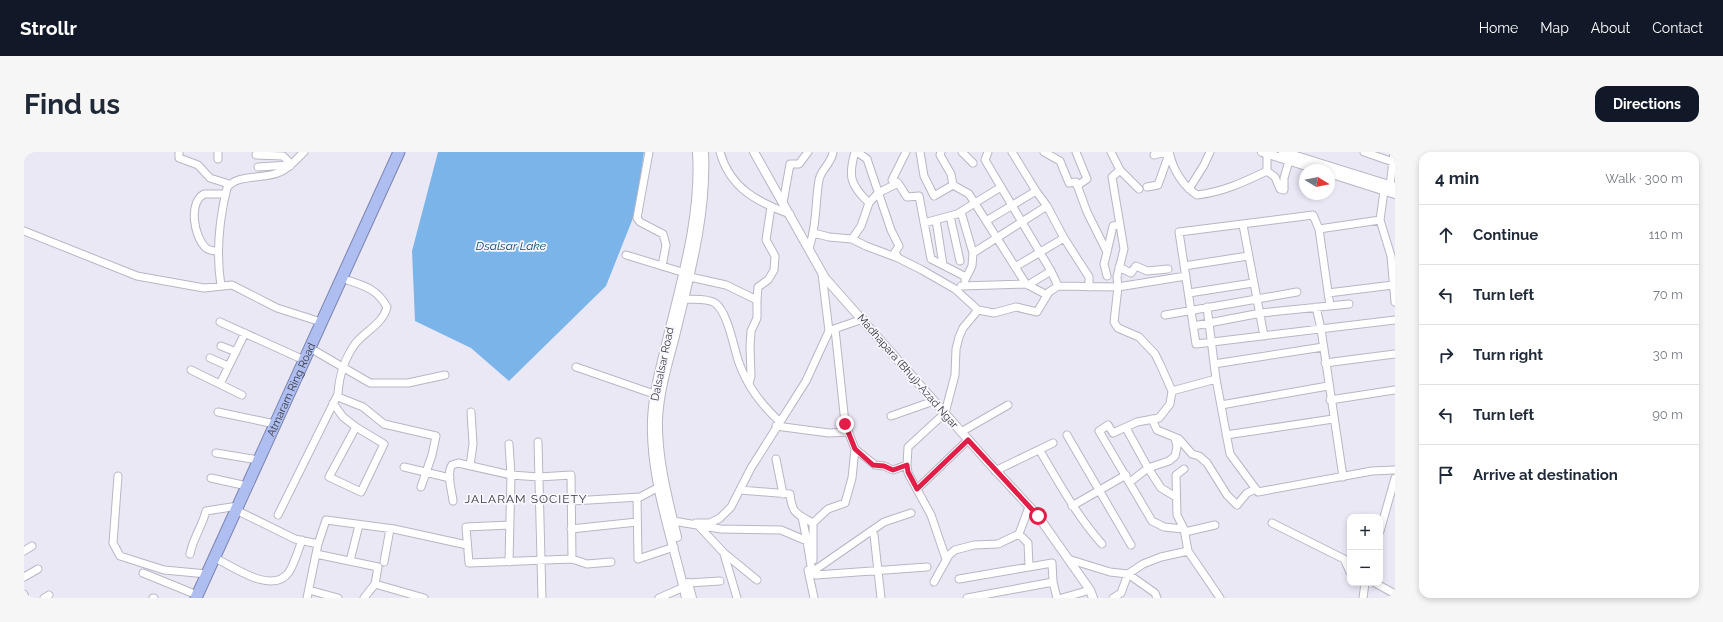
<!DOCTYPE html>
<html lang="en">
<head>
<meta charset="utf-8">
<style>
	body { margin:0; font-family:Raleway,sans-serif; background:#f6f6f7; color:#1f2937 }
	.controls { position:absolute; right:12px; bottom:12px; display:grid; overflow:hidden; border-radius:8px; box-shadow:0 2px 6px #0003 }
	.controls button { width:36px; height:36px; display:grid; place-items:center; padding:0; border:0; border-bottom:1px solid #e0e1e3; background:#fff; color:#1f2937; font:20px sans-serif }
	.compass { position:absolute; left:1275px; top:12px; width:36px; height:36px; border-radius:50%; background:#fff; box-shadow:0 2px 6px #0003; rotate:100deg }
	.stop { position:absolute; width:12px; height:12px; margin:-9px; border:3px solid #e11d48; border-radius:50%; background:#fff }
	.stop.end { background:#e11d48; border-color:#fff; box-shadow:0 1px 4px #0008 }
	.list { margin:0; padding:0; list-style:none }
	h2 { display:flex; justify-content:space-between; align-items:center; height:52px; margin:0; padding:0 16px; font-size:17px }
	h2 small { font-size:13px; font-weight:400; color:#747a83 }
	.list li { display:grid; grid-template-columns:26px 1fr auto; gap:12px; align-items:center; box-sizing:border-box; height:60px; padding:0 16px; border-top:1px solid #e0e1e3 }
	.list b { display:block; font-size:15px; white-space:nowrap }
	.list em { font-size:13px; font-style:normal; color:#747a83 }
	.icon { flex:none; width:22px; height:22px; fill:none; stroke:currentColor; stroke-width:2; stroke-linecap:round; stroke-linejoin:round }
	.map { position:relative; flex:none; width:1371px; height:446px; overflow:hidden; border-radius:12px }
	header { display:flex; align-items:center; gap:24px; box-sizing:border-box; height:56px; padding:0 20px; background:#111827; color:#fff }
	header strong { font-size:19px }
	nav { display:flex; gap:22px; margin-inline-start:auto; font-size:14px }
	.intro { display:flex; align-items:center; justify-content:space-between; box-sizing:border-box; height:96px; padding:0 24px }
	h1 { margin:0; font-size:28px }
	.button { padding:10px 18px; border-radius:12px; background:#111827; color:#fff; font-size:14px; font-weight:700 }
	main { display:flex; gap:24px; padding:0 24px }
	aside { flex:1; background:#fff; border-radius:12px; box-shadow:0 2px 6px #0003 }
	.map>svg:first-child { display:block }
	.water { fill:#7ab4e9 }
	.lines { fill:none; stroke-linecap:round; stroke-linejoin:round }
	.minor-casing { stroke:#b9b6c3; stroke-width:9 }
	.tertiary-casing { stroke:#b9b6c3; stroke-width:10 }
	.trunk-casing { stroke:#7984af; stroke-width:13 }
	.minor { stroke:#fff; stroke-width:7 }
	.tertiary { stroke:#fff; stroke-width:8 }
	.trunk { stroke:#afbef0; stroke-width:11 }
	.route { stroke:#e11d48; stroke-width:5 }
	.labels { text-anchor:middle; stroke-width:3.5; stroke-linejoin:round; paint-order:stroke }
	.street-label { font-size:11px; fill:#3a393f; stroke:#f8f6fe }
	.water-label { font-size:12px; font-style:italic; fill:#034b7b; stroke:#f8f6fe }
	.neighbourhood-label { font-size:12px; letter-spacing:1px; fill:#3a393f; stroke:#f8f6fe }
</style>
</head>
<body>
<header>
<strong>Strollr</strong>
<nav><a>Home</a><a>Map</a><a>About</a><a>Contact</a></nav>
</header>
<div class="intro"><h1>Find us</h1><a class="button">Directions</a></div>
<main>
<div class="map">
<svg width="1371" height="446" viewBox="0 0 1371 446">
	<rect width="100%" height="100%" fill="#ebe8f6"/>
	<path class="water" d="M 414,0 L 620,0 L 611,61 L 582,134 L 485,229 L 447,196 L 391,169 L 388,99 Z"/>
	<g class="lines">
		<defs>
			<path id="minor" d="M 155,0 L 155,6 L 174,13 L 186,26 L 205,32
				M 625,0 L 613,66 L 616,70 L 639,82 L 642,93 L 638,114
				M 696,0 C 706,36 733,50 766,62
				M 831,0 C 824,24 826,33 845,51
				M 833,0 L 843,7 L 867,78 L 875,94 L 871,100 L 874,106 L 898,118 L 931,137 L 954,158 L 970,161 L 992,155 L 1013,160 L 1025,140 L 1034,134 L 1094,135 L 1162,124
				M 882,0 L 868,28 L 874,31 L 883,45 L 895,44 L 907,107 L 942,125
				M 896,0 L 900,24 L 910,44 L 929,33
				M 917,0 L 916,3 L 927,22 L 929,33
				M 938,0 L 949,11
				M 964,0 L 961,8 L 1027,119 L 1034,134
				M 988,0 L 1012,39 L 1023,54 L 1040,86 L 1065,125 L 1065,135
				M 1020,0 L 1036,9 L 1045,31 L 1052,30 L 1063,60 L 1083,100 L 1080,112 L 1083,124
				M 1052,0 L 1063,27 L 1053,34
				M 1087,0 L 1096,18 L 1115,37
				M 1145,0 C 1149,17 1158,33 1173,43 C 1199,40 1220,30 1243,19
				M 1340,0 L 1369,10
				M 1243,2 L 1243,19 L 1251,25 L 1256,37 L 1260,38 L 1260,26 L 1265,9
				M 232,3 L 259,4 L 264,9 L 266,14
				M 1130,3 L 1142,0
				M 194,7 L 194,0
				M 234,15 L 266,13
				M 1096,18 L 1088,25 L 1100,97 L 1093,125 L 1094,135 L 1090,170 L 1094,176 L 1115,185 L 1131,202 L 1136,212 L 1148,239 L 1146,252 L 1135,266 L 1113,270 L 1089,281 L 1084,273 L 1075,279 L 1128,369 L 1140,375 L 1160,377
				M 929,33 L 945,42 L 1002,132
				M 1366,34 L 1370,0
				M 1123,35 L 1134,33 L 1145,2
				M 1165,37 L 1180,13 L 1186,0
				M 1360,39 L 1356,68 L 1367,104 L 1371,150
				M 759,51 L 766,12 L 775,12 L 784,0
				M 937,60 L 949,101 L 948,114 L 941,128
				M 926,64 L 936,109
				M 912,68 L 919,113
				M 962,69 L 1012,39
				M 900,71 L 933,62 L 977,35
				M 1219,73 L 1240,184
				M 1295,77 L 1356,68
				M 0,79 L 113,124 L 180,136 L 208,133 L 253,156 L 297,170
				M 790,81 L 805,85 L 828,87 L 842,94 L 874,106
				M 828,87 L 837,74 L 845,51 L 854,41 L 874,31
				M 785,96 C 793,74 791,51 795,28 C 797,17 808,11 809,0
				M 194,99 C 190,99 186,99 182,96 C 170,85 164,51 180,42 L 201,42
				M 1083,100 L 1089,74 L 1095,73
				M 949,101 L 1023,54
				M 602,103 L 661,121
				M 1160,114 L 1224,104
				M 991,115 L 1040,86
				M 1095,115 L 1107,121 L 1112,114 L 1123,119 L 1144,117
				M 666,125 L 702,133 L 733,148 L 733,166 L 727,179 L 726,194 L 727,224 L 725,232
				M 1004,133 L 1027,119
				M 197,134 C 192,102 195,68 203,36 C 213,21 241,28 256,20 C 266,16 272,7 280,0
				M 937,134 L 1002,132 L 1023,143
				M 1165,141 L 1229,131
				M 1304,141 L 1369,133
				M 660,147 C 669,148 683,146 691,151 C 704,160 710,197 715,211 C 724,235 736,251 755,269
				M 733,148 L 734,135 L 744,128 L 750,118 L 751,104 L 742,88 L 747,55
				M 1306,154 L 1295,77 L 1289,63 L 1155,80 L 1172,192 L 1371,168
				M 1183,155 L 1192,227 L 1206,302 L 1234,340 L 1348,319 L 1371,318
				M 1292,155 L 1297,177 L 1319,325
				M 1141,163 L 1273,140
				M 196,170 L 280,208
				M 1169,174 L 1237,161 L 1325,152
				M 811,177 L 821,271 L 831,297 L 851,313 L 860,314 L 869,318 L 883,313 L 884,295 L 921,261 L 931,223 L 932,197 L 935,185 L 939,176 L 954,158
				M 807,178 L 839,167
				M 197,194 L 212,200
				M 286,196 L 346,231 L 384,231 L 421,223
				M 186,206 L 204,214
				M 1301,211 L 1371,202
				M 1190,212 L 1299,195
				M 552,215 L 630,242
				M 167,218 L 218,243
				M 196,232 L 221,181
				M 1148,239 L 1192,227
				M 314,242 L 314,245 L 339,255 L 360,272 L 412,284 L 408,303 L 397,335
				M 1306,248 L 1371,238
				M 309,251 L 319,265 L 332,275 L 305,325 L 337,340 L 360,292 L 332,275
				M 1197,253 L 1304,234
				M 194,260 L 251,272
				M 867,264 L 910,249
				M 1128,267 L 1133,278 L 1155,287 L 1168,302 L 1175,304 L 1183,311 L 1203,343 L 1213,353 L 1223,341 L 1232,337
				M 752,274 L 805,281 L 824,280
				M 1102,276 L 1124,316 L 1137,336 L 1152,345
				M 937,280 L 984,253
				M 1043,283 L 1107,393
				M 1202,283 L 1309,267
				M 514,290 L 518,446
				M 485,292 L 487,323 L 485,410
				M 1016,299 C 1035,331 1053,364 1078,392
				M 192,301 L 234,308
				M 752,307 L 759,342
				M 883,313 L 884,321 L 907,363 L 922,407
				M 446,314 L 449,292 L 447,260
				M 380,315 L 426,326
				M 1160,317 L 1152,323 L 1153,363 L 1160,377 L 1164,399 L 1196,446
				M 971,319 L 1029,291
				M 94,324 L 89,391 L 96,404 L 140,418 L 183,422
				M 187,326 L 223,334
				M 1106,330 L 1124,316 L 1145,309 L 1151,304 L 1153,295 L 1151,286
				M 893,337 L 944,288
				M 716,338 L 766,342 C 768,362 773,362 789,371
				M 613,346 L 614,407 L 650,395
				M 429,349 C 428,339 422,321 428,313 L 434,311 L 487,323 L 515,325 L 547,323 L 548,407
				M 548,349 L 616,345 L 635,335
				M 1048,354 L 1102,323
				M 212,358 L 271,387 L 294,392
				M 254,363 L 314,242 C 315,225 321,206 331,192 C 341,179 359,172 363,155 C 353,137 341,134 323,128
				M 778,365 L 783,389
				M 649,369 L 697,377 L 757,378 L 783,389 L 788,420
				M 672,371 L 686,371 L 696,366 L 707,355 L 727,316 L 782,229 L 805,179 L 798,122
				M 672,371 L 700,401 L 733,428
				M 1248,371 L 1320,407 L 1326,420
				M 486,373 L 442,375 L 445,411 L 548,407 L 563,412 L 587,410
				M 547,377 L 613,370
				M 1356,379 L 1371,326
				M 1161,380 L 1191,373
				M 995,382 L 1005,355
				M 850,383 L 857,446
				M 0,399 L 8,394
				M 166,402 C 169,386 178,375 182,359 L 214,354
				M 292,402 L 354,415 L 351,432 L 340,446
				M 700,402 L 713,446
				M 193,407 C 211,416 249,443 265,420 C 271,410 274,399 278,388
				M 1044,407 L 1086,420 L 1104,422 L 1119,412 L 1137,405 L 1164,399
				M 789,408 L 789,371 L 804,357 L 821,351 L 828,326 L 831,297
				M 326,409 L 335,373
				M 360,410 L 366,377
				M 119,421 L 173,443
				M 792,423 L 903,415
				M 0,425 L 14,417
				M 935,427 L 1028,411 L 1029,430 L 1033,446
				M 910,430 L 925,403 L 931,398 L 950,393 L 974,392 L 995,382 L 1004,391 L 1005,414
				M 664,431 L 696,429
				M 1351,431 L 1371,442
				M 351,432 L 400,446
				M 285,438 L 314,446
				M 0,442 L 1,446
				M 20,446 L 25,443
				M 129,446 L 130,446
				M 283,446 L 294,392 L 302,368 L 370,377 L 443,393
				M 635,446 L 660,435
				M 790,446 L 784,418 L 788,420 L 860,370 L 887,361
				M 943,446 L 1029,430
				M 1038,446 L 1066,438
				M 1089,446 L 1097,441 L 1104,422 L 1131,441 L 1133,446
				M 1339,446 L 1341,431"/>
			<path id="tertiary" d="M 730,0 L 801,126 L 964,310 L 1014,364 L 1066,438 L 1069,446
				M 1238,0 L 1295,18
				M 1259,0 L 1371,35
				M 1305,21 L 1371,42
				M 653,385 C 644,347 633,307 634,268 C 635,241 643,214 650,188 C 665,126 683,64 680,0
				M 664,431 L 668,446
				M 662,446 C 649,388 626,328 628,268 C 629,241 637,214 643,188 C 658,126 677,64 673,0"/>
			<g id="trunk">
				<path id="s1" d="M 172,446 L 375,0"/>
			</g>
		</defs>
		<use href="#minor" class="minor-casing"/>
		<use href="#tertiary" class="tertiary-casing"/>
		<use href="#trunk" class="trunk-casing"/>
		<use href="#minor" class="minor"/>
		<use href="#tertiary" class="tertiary"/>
		<use href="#trunk" class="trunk"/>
	</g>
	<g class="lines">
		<path class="route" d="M 821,272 L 831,297 L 849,313 L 860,314 L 869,318 L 883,313 L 884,320 L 893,337 L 944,288 L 1014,364"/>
	</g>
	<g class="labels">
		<g class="street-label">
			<text transform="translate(638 212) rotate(-78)" y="4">Dalsalsar Road</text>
			<text transform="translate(884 219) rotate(49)" y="4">Madhapara (Bhuj)-Azad Ngar</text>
			<text dy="4" stroke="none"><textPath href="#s1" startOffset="229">Atmaram Ring Road</textPath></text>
		</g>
		<g class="water-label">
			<text x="487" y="98">Dsalsar Lake</text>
		</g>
		<g class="neighbourhood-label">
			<text x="502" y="351">JALARAM SOCIETY</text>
		</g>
	</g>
</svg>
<div class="controls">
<button>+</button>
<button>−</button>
</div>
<svg class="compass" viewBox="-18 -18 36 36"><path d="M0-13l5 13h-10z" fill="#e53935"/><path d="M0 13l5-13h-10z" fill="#747a83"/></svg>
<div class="stop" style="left:1014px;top:364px"></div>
<div class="stop end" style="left:821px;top:272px"></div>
</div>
<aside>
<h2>4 min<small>Walk · 300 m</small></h2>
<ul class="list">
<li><svg class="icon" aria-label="ahead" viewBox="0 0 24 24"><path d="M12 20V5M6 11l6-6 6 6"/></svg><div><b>Continue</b></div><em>110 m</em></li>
<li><svg class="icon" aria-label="left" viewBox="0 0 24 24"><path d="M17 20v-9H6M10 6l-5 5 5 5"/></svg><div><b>Turn left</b></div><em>70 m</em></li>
<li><svg class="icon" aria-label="right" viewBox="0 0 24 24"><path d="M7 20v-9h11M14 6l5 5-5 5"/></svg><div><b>Turn right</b></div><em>30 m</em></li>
<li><svg class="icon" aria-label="left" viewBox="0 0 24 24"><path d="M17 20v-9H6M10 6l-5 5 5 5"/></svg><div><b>Turn left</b></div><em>90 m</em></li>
<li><svg class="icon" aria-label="arrive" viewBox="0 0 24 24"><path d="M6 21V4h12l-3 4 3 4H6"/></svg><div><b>Arrive at destination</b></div></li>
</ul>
</aside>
</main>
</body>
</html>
